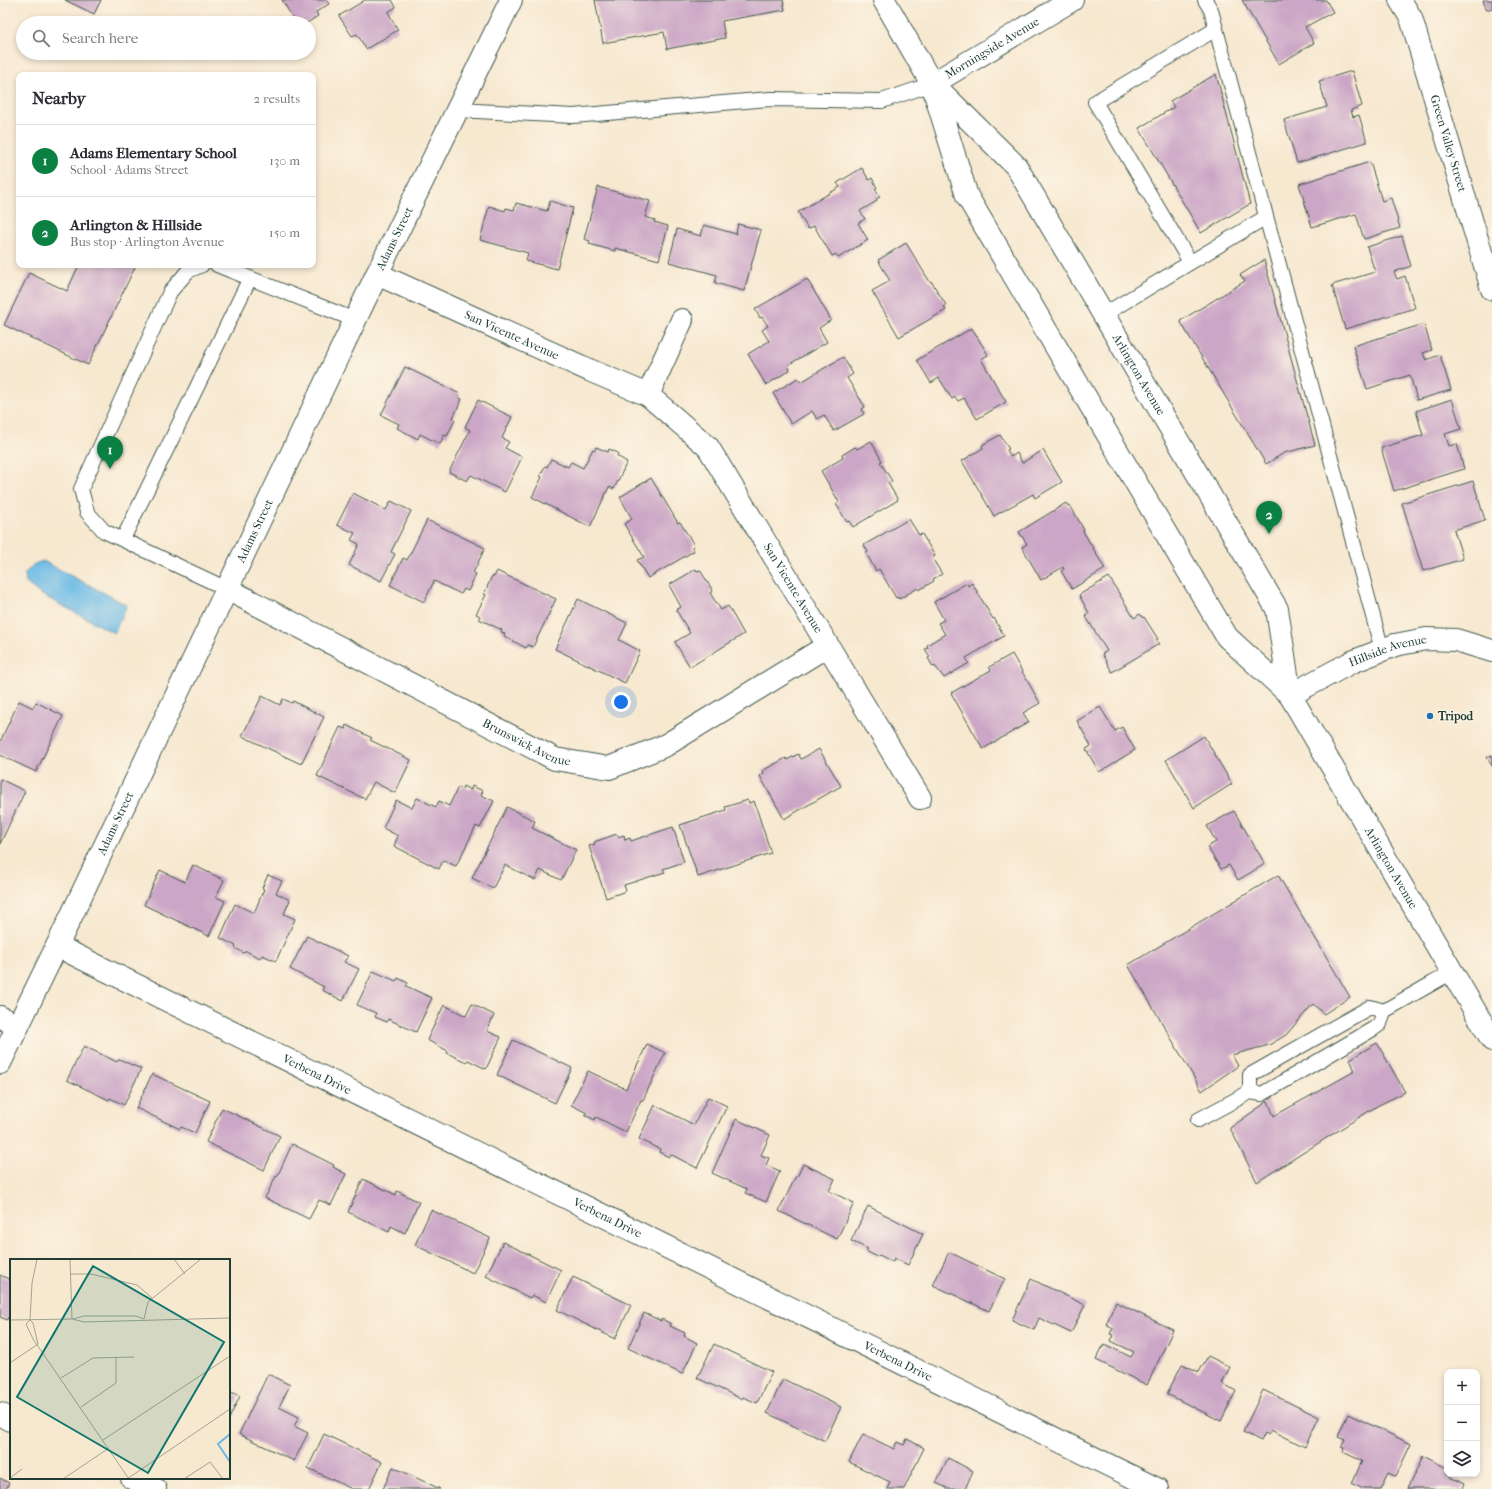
<!DOCTYPE html>
<html lang="en">
<head>
<meta charset="utf-8">
<style>
	body { margin:0; font-family:"IM FELL French Canon",serif; background:#f2f2f3; color:#2b2b33 }
	.controls { position:absolute; right:12px; bottom:12px; display:grid; overflow:hidden; border-radius:8px; box-shadow:0 2px 6px #0003 }
	.controls button { width:36px; height:36px; display:grid; place-items:center; padding:0; border:0; border-bottom:1px solid #e1e1e2; background:#fff; color:#2b2b33; font:20px sans-serif }
	.you { position:absolute; left:621px; top:702px; width:14px; height:14px; margin:-10px; border:3px solid #fff; border-radius:50%; background:#1a73e8; box-shadow:0 0 0 6px #1a73e833 }
	.badge { display:grid; place-items:center; width:26px; height:26px; border-radius:50%; background:#0b8043; color:#fff; font-size:13px; font-weight:700 }
	.pin { position:absolute; translate:-50% -33px; filter:drop-shadow(0 1px 2px #0008) }
	.pin::after { content:''; position:absolute; top:21px; width:14px; height:12px; background:inherit; clip-path:polygon(0 0,100% 0,50% 100%) }
	.list { margin:0; padding:0; list-style:none }
	h2 { display:flex; justify-content:space-between; align-items:center; height:52px; margin:0; padding:0 16px; font-size:17px }
	h2 small { font-size:13px; font-weight:400; color:#7c7c81 }
	.list li { display:grid; grid-template-columns:26px 1fr auto; gap:12px; align-items:center; box-sizing:border-box; height:72px; padding:0 16px; border-top:1px solid #e1e1e2 }
	.list b { display:block; font-size:15px; white-space:nowrap }
	.list p { margin:0; font-size:13px; white-space:nowrap; color:#7c7c81 }
	.list em { font-size:13px; font-style:normal; color:#7c7c81 }
	.icon { flex:none; width:22px; height:22px; fill:none; stroke:currentColor; stroke-width:2; stroke-linecap:round; stroke-linejoin:round }
	.map { position:relative; flex:none; width:1492px; height:1489px; overflow:hidden }
	.search { position:absolute; background:#fff; box-shadow:0 2px 6px #0003; left:16px; top:16px; width:300px; height:44px; display:flex; align-items:center; gap:10px; box-sizing:border-box; padding:0 14px; border-radius:22px; color:#7c7c81; font-size:15px }
	.panel { position:absolute; background:#fff; box-shadow:0 2px 6px #0003; left:16px; top:72px; width:300px; height:196px; border-radius:8px }
	.map>svg:first-child { display:block }
	.water { fill:#6bbae6; stroke:#457c8d }
	.building { fill:#cba6c6 }
	.lines { fill:none; stroke-linecap:round; stroke-linejoin:round }
	.lane-casing { stroke:#3f574b; stroke-width:16 }
	.street-casing { stroke:#3f574b; stroke-width:24 }
	.secondary-casing { stroke:#3f574b; stroke-width:24 }
	.primary-casing { stroke:#3f574b; stroke-width:24 }
	.lane { stroke:#fff; stroke-width:14 }
	.street { stroke:#fff; stroke-width:22 }
	.secondary { stroke:#fff; stroke-width:22 }
	.primary { stroke:#fff; stroke-width:22 }
	.poi-dot { fill:#1f6fb2; stroke:#fcf5e5; stroke-width:1.5 }
	.labels { text-anchor:middle; stroke-width:3; stroke-linejoin:round; paint-order:stroke }
	.street-label { font-size:12px; fill:#1f3d34; stroke:#fcf5e5 }
	.poi-label { font-size:12px; font-weight:bold; fill:#1f3d34; stroke:#fcf5e5; text-anchor:start }
	.inset-river { fill:none; stroke:#6bbae6; stroke-width:2 }
	.inset-road { fill:none; stroke:#a1a492; stroke-width:1 }
	.view { fill:#0f766e; fill-opacity:0.15; stroke:#0f766e; stroke-width:2 }
	.inset-edge { fill:none; stroke:#1f3d34; stroke-width:2 }
</style>
</head>
<body>
<div class="map">
<svg width="1492" height="1489" viewBox="0 0 1492 1489">
	<rect width="100%" height="100%" fill="#fcf5e5"/>
	<filter id="ink" filterUnits="userSpaceOnUse"><feTurbulence type="fractalNoise" baseFrequency=".025" numOctaves="2"/><feDisplacementMap in="SourceGraphic" scale="8" xChannelSelector="R" yChannelSelector="G"/><feConvolveMatrix kernelMatrix="1 2 1 2 8 2 1 2 1" color-interpolation-filters="sRGB"/></filter>
	<filter id="wash" filterUnits="userSpaceOnUse"><feTurbulence type="fractalNoise" baseFrequency=".012" numOctaves="4" result="noise"/><feDisplacementMap in="SourceGraphic" scale="16" xChannelSelector="R" yChannelSelector="G"/><feGaussianBlur stdDeviation="0.9" result="paint"/><feColorMatrix in="noise" values="0 0 0 0 0 0 0 0 0 0 0 0 0 0 0 0 0 1.4 0 .05"/><feComposite in="paint" operator="in"/></filter>
	<g filter="url(#wash)">
		<rect width="100%" height="100%" fill="#f7e8d0"/>
		<path class="water" d="M 43,561 L 127,605 L 114,633 L 40,594 L 26,583 L 25,573 L 34,564 Z"/>
		<g id="blocks">
			<path class="building" d="M 65,0 L 101,0 L 94,14 Z
				M 282,0 L 326,0 L 329,4 L 316,12 L 318,16 L 307,23 L 296,23 Z
				M 365,0 L 392,0 L 396,7 L 388,12 L 398,30 L 366,49 L 357,34 L 352,36 L 339,16 Z
				M 595,0 L 783,0 L 785,10 L 722,21 L 725,38 L 667,49 L 664,32 L 603,43 Z
				M 1242,0 L 1326,0 L 1333,12 L 1305,27 L 1314,43 L 1279,64 Z
				M 1483,0 L 1492,0 L 1492,8 L 1486,10 Z
				M 1352,71 L 1362,106 L 1351,110 L 1353,117 L 1359,115 L 1367,142 L 1297,163 L 1284,120 L 1327,107 L 1319,81 Z
				M 1216,74 L 1250,204 L 1201,233 L 1139,128 L 1174,107 L 1170,101 Z
				M 1370,162 L 1382,201 L 1391,198 L 1400,228 L 1364,239 L 1356,214 L 1312,227 L 1299,184 Z
				M 862,168 L 869,180 L 872,178 L 877,188 L 875,189 L 880,197 L 876,199 L 877,201 L 860,211 L 865,219 L 858,223 L 868,240 L 838,258 L 836,254 L 832,256 L 814,226 L 808,229 L 798,212 L 840,187 L 837,183 Z
				M 598,187 L 650,201 L 645,217 L 655,220 L 654,222 L 668,226 L 659,260 L 615,248 L 615,251 L 589,244 L 590,241 L 584,239 Z
				M 550,201 L 573,208 L 557,269 L 526,261 L 528,253 L 480,240 L 489,206 L 505,211 L 506,208 L 514,210 L 516,203 L 547,211 Z
				M 738,224 L 761,230 L 744,291 L 715,283 L 717,275 L 669,262 L 677,229 L 701,236 L 704,225 L 736,234 Z
				M 1402,236 L 1411,266 L 1394,272 L 1397,279 L 1405,276 L 1415,308 L 1345,329 L 1332,285 L 1375,272 L 1367,247 Z
				M 906,243 L 930,282 L 931,281 L 946,305 L 944,306 L 946,310 L 899,337 L 872,291 L 890,281 L 878,260 Z
				M 1264,260 L 1315,445 L 1284,453 L 1266,464 L 1180,321 L 1245,281 L 1240,275 Z
				M 79,265 L 136,265 L 88,365 L 4,325 L 29,273 L 67,291 Z
				M 807,279 L 831,320 L 819,328 L 827,342 L 788,365 L 790,370 L 766,385 L 748,354 L 769,341 L 762,330 L 768,326 L 762,317 L 760,318 L 755,309 Z
				M 1424,324 L 1432,350 L 1423,353 L 1426,360 L 1440,355 L 1451,390 L 1417,400 L 1410,375 L 1367,389 L 1353,346 Z
				M 972,328 L 988,355 L 981,359 L 1006,402 L 977,419 L 964,398 L 958,401 L 955,397 L 952,399 L 939,378 L 931,383 L 917,360 Z
				M 843,357 L 853,374 L 847,378 L 865,407 L 862,409 L 864,414 L 834,431 L 824,415 L 817,419 L 812,411 L 791,424 L 773,393 L 798,378 L 801,382 Z
				M 405,367 L 460,394 L 458,397 L 462,399 L 453,418 L 455,420 L 447,436 L 444,435 L 440,444 L 420,434 L 418,439 L 397,428 L 399,424 L 381,415 Z
				M 1452,399 L 1461,429 L 1445,434 L 1449,446 L 1457,444 L 1464,469 L 1394,491 L 1381,448 L 1423,435 L 1416,411 Z
				M 478,400 L 512,417 L 502,438 L 509,442 L 505,448 L 522,457 L 505,492 L 471,475 L 467,481 L 449,472 L 470,430 L 465,427 Z
				M 1000,435 L 1009,449 L 1007,450 L 1011,457 L 1017,453 L 1022,463 L 1043,450 L 1062,482 L 1035,498 L 1033,494 L 994,516 L 962,461 L 983,448 L 982,445 Z
				M 871,441 L 882,461 L 880,462 L 892,481 L 888,483 L 898,500 L 853,527 L 849,521 L 847,522 L 836,504 L 839,502 L 821,471 L 843,458 L 842,455 L 855,447 L 857,449 Z
				M 596,447 L 608,452 L 609,449 L 618,453 L 617,456 L 627,462 L 614,489 L 609,487 L 590,527 L 532,497 L 542,477 L 540,476 L 545,466 L 547,467 L 551,459 L 568,467 L 571,462 L 583,468 L 593,449 L 595,450 Z
				M 651,478 L 678,523 L 680,522 L 694,545 L 692,547 L 694,551 L 648,578 L 637,560 L 644,557 L 624,524 L 632,519 L 620,497 Z
				M 1473,481 L 1485,520 L 1454,530 L 1463,559 L 1423,571 L 1402,503 Z
				M 353,493 L 386,510 L 391,501 L 411,511 L 391,552 L 395,554 L 381,581 L 349,565 L 359,544 L 351,540 L 355,533 L 337,525 Z
				M 1066,503 L 1068,506 L 1070,505 L 1084,530 L 1083,531 L 1105,569 L 1072,589 L 1061,571 L 1064,569 L 1063,567 L 1041,580 L 1022,547 L 1027,544 L 1019,532 Z
				M 909,519 L 919,535 L 922,534 L 935,556 L 932,558 L 942,574 L 933,579 L 934,581 L 919,590 L 918,588 L 899,599 L 898,597 L 896,598 L 879,569 L 876,571 L 866,553 L 868,552 L 864,545 Z
				M 427,520 L 485,548 L 473,573 L 476,574 L 468,591 L 464,589 L 461,594 L 434,581 L 424,602 L 390,585 L 403,558 L 407,560 Z
				M 696,569 L 697,571 L 700,570 L 713,591 L 710,593 L 721,610 L 728,606 L 744,634 L 690,667 L 675,642 L 690,633 L 676,610 L 681,607 L 669,585 Z
				M 497,571 L 556,599 L 533,647 L 528,645 L 526,648 L 504,636 L 505,634 L 501,632 L 502,630 L 479,619 L 480,616 L 476,614 L 486,595 L 484,594 L 492,576 L 494,577 Z
				M 1109,577 L 1134,618 L 1140,614 L 1143,618 L 1144,617 L 1158,639 L 1156,640 L 1159,644 L 1112,672 L 1102,654 L 1107,651 L 1085,615 L 1089,613 L 1079,595 Z
				M 967,583 L 968,586 L 972,583 L 993,619 L 994,618 L 1004,636 L 966,658 L 969,663 L 944,678 L 935,666 L 933,667 L 928,658 L 930,657 L 925,649 L 928,648 L 927,645 L 945,634 L 938,623 L 944,620 L 934,602 Z
				M 578,599 L 627,623 L 619,640 L 640,651 L 625,683 L 555,649 Z
				M 1012,654 L 1040,703 L 1023,713 L 1029,722 L 983,749 L 951,693 L 991,670 L 989,667 Z
				M 262,696 L 280,705 L 283,699 L 292,703 L 293,701 L 324,717 L 301,764 L 242,736 Z
				M 19,701 L 33,708 L 36,702 L 63,716 L 36,772 L 0,755 L 0,742 Z
				M 1100,707 L 1115,731 L 1122,727 L 1135,750 L 1099,772 L 1086,749 L 1091,746 L 1077,721 Z
				M 346,725 L 372,738 L 370,740 L 411,760 L 395,793 L 374,782 L 365,799 L 317,776 L 340,727 L 345,729 Z
				M 1204,736 L 1232,784 L 1194,808 L 1166,760 Z
				M 819,749 L 841,786 L 784,819 L 760,776 L 764,773 L 762,771 L 786,758 L 787,760 L 798,754 L 801,759 Z
				M 1492,755 L 1492,766 L 1487,757 Z
				M 0,779 L 25,791 L 0,844 Z
				M 463,786 L 471,790 L 472,786 L 483,791 L 481,795 L 494,801 L 480,828 L 476,826 L 456,866 L 443,860 L 439,869 L 394,846 L 398,836 L 383,828 L 396,800 L 412,808 L 417,798 L 436,807 L 439,801 L 449,806 L 458,787 L 462,789 Z
				M 748,800 L 749,803 L 754,801 L 771,853 L 698,877 L 680,825 L 726,810 L 725,807 Z
				M 507,807 L 535,821 L 532,828 L 576,850 L 561,880 L 540,870 L 535,880 L 505,865 L 493,888 L 472,878 Z
				M 1234,811 L 1265,864 L 1238,880 L 1229,865 L 1221,869 L 1207,847 L 1216,842 L 1207,826 Z
				M 673,827 L 684,862 L 663,869 L 665,872 L 624,885 L 626,891 L 606,898 L 589,846 L 595,844 L 594,842 L 617,834 L 618,837 L 624,835 L 625,840 L 630,838 L 631,841 Z
				M 193,865 L 224,880 L 216,897 L 225,901 L 209,936 L 144,905 L 160,870 L 185,882 Z
				M 268,875 L 282,881 L 276,893 L 290,900 L 284,914 L 295,919 L 276,961 L 262,955 L 260,958 L 246,951 L 244,953 L 235,948 L 236,946 L 220,938 L 235,904 L 254,913 L 264,889 L 262,888 Z
				M 1278,875 L 1350,997 L 1324,1014 L 1313,1004 L 1286,1035 L 1269,1045 L 1232,1055 L 1238,1066 L 1202,1091 L 1128,965 Z
				M 307,936 L 348,956 L 344,962 L 359,969 L 343,1001 L 322,990 L 324,987 L 290,969 Z
				M 373,971 L 396,981 L 398,978 L 408,983 L 406,986 L 432,998 L 416,1032 L 388,1019 L 387,1022 L 375,1017 L 376,1013 L 357,1005 Z
				M 472,1004 L 494,1015 L 487,1031 L 501,1037 L 486,1069 L 468,1060 L 466,1062 L 447,1053 L 448,1051 L 427,1040 L 444,1005 L 466,1016 Z
				M 513,1040 L 572,1068 L 555,1103 L 497,1075 Z
				M 1377,1043 L 1405,1092 L 1377,1106 L 1257,1182 L 1230,1128 L 1268,1101 L 1274,1116 L 1355,1071 L 1350,1059 Z
				M 647,1044 L 665,1053 L 643,1100 L 641,1100 L 626,1132 L 596,1117 L 595,1120 L 585,1115 L 587,1113 L 571,1105 L 588,1071 L 626,1089 Z
				M 84,1046 L 117,1062 L 119,1059 L 141,1069 L 124,1105 L 110,1098 L 109,1100 L 67,1080 Z
				M 152,1074 L 210,1101 L 195,1133 L 181,1127 L 180,1129 L 136,1108 Z
				M 708,1097 L 727,1106 L 697,1168 L 670,1154 L 669,1157 L 659,1152 L 660,1149 L 639,1139 L 655,1105 L 694,1125 Z
				M 222,1108 L 280,1136 L 264,1170 L 206,1142 Z
				M 736,1119 L 770,1135 L 761,1155 L 769,1158 L 766,1165 L 780,1171 L 766,1202 L 745,1193 L 747,1189 L 712,1173 Z
				M 292,1144 L 334,1165 L 333,1167 L 346,1174 L 331,1205 L 319,1200 L 309,1219 L 265,1198 L 276,1176 L 277,1177 Z
				M 803,1164 L 835,1179 L 829,1191 L 854,1203 L 837,1239 L 779,1211 L 796,1176 L 797,1177 Z
				M 363,1179 L 396,1195 L 397,1191 L 419,1202 L 405,1233 L 391,1226 L 389,1232 L 348,1212 Z
				M 868,1206 L 923,1234 L 908,1265 L 894,1258 L 893,1262 L 879,1255 L 877,1257 L 866,1251 L 868,1249 L 851,1241 Z
				M 431,1210 L 490,1238 L 473,1273 L 415,1245 Z
				M 503,1242 L 561,1270 L 546,1302 L 532,1295 L 530,1298 L 486,1276 Z
				M 949,1252 L 1005,1279 L 989,1311 L 933,1285 Z
				M 0,1275 L 11,1280 L 11,1319 L 8,1317 L 7,1320 L 0,1317 Z
				M 573,1277 L 631,1305 L 615,1339 L 557,1310 Z
				M 1031,1279 L 1085,1305 L 1071,1333 L 1039,1318 L 1034,1330 L 1012,1320 Z
				M 1116,1302 L 1173,1330 L 1147,1385 L 1096,1360 L 1104,1344 L 1131,1357 L 1134,1352 L 1111,1341 L 1113,1335 L 1110,1334 L 1113,1328 L 1106,1324 Z
				M 644,1313 L 661,1321 L 662,1319 L 671,1324 L 670,1326 L 685,1333 L 684,1336 L 697,1343 L 682,1374 L 628,1348 Z
				M 714,1344 L 772,1372 L 757,1403 L 743,1397 L 742,1399 L 697,1378 Z
				M 1208,1356 L 1230,1367 L 1222,1383 L 1236,1391 L 1221,1421 L 1167,1394 L 1182,1364 L 1199,1372 Z
				M 268,1374 L 290,1385 L 279,1407 L 299,1417 L 294,1426 L 308,1433 L 294,1461 L 239,1434 Z
				M 783,1379 L 841,1407 L 825,1441 L 767,1413 Z
				M 1263,1390 L 1319,1417 L 1305,1447 L 1271,1430 L 1269,1435 L 1265,1433 L 1261,1441 L 1243,1432 Z
				M 229,1391 L 240,1396 L 229,1419 Z
				M 1348,1414 L 1411,1444 L 1396,1476 L 1389,1473 L 1381,1489 L 1363,1489 L 1352,1483 L 1362,1461 L 1343,1452 L 1345,1447 L 1342,1446 L 1345,1440 L 1338,1437 Z
				M 324,1434 L 382,1462 L 369,1489 L 352,1489 L 308,1468 Z
				M 863,1434 L 894,1449 L 897,1442 L 904,1445 L 907,1439 L 924,1448 L 904,1489 L 887,1489 L 890,1482 L 849,1462 Z
				M 1423,1456 L 1447,1468 L 1447,1474 L 1451,1474 L 1450,1477 L 1464,1484 L 1462,1489 L 1407,1489 Z
				M 948,1458 L 973,1471 L 965,1489 L 946,1489 L 947,1488 L 936,1483 Z
				M 393,1467 L 440,1489 L 383,1489 Z
				M 0,1478 L 9,1483 L 6,1489 L 0,1489 Z"/>
		</g>
	</g>
	<g filter="url(#ink)">
		<use href="#blocks" fill-opacity="0" stroke="#3f574b" stroke-width="1"/>
		<g class="lines">
			<defs>
				<path id="lane" d="M 1205,0 L 1211,10 L 1216,29 L 1382,650
					M 457,110 L 573,116 L 770,99 L 882,101 L 932,84
					M 1190,262 L 1095,102 L 1216,29
					M 202,265 L 188,271 L 170,292 L 81,489 L 87,512 L 104,531 L 227,589
					M 217,265 L 355,320
					M 1103,315 L 1266,217
					M 123,539 L 250,278
					M 1250,1092 L 1250,1075 L 1370,1007 L 1384,1011 L 1452,972
					M 1198,1120 L 1250,1092 L 1262,1094 L 1373,1029 L 1380,1024 L 1384,1011"/>
				<g id="street">
					<path id="s1" d="M 1400,0 L 1411,18 L 1492,289"/>
					<path id="s2" d="M 932,84 L 1072,0"/>
					<path id="s3" d="M 377,274 L 589,370 L 648,395 L 708,447 L 920,798"/>
					<path d="M 648,395 L 682,320"/>
					<path id="s4" d="M 227,589 L 555,759 L 609,768 L 666,745 L 827,646"/>
					<path id="s5" d="M 57,946 L 1157,1489"/>
					<path d="M 0,1017 L 18,1026"/>
					<path d="M 0,1414 L 11,1420"/>
					<path d="M 132,1478 L 155,1489"/>
				</g>
				<g id="secondary">
					<path id="s6" d="M 1290,695 L 1352,662 L 1395,645 L 1426,639 L 1456,640 L 1492,651"/>
					<path id="s7" d="M 0,1063 L 57,946 L 377,274 L 511,0"/>
				</g>
				<g id="primary">
					<path id="s8" d="M 884,0 L 932,84 L 967,196 L 1227,637 L 1290,695 L 1492,1040"/>
					<path id="s9" d="M 935,86 L 1016,166 L 1277,609 L 1290,695"/>
				</g>
			</defs>
			<use href="#lane" class="lane-casing"/>
			<use href="#street" class="street-casing"/>
			<use href="#secondary" class="secondary-casing"/>
			<use href="#primary" class="primary-casing"/>
			<use href="#lane" class="lane"/>
			<use href="#street" class="street"/>
			<use href="#secondary" class="secondary"/>
			<use href="#primary" class="primary"/>
		</g>
	</g>
	<circle class="poi-dot" cx="1430" cy="716" r="4"/>
	<g class="labels">
		<g class="street-label">
			<text dy="4" stroke="none"><textPath href="#s2" startOffset="70">Morningside Avenue</textPath></text>
			<text dy="4" stroke="none"><textPath href="#s1" startOffset="152">Green Valley Street</textPath></text>
			<text dy="4" stroke="none"><textPath href="#s7" startOffset="914">Adams Street</textPath></text>
			<text dy="4" stroke="none"><textPath href="#s3" startOffset="148">San Vicente Avenue</textPath></text>
			<text dy="4" stroke="none"><textPath href="#s9" startOffset="356">Arlington Avenue</textPath></text>
			<text dy="4" stroke="none"><textPath href="#s7" startOffset="590">Adams Street</textPath></text>
			<text dy="4" stroke="none"><textPath href="#s3" startOffset="541">San Vicente Avenue</textPath></text>
			<text dy="4" stroke="none"><textPath href="#s6" startOffset="108">Hillside Avenue</textPath></text>
			<text dy="4" stroke="none"><textPath href="#s4" startOffset="337">Brunswick Avenue</textPath></text>
			<text dy="4" stroke="none"><textPath href="#s7" startOffset="266">Adams Street</textPath></text>
			<text dy="4" stroke="none"><textPath href="#s8" startOffset="1012">Arlington Avenue</textPath></text>
			<text dy="4" stroke="none"><textPath href="#s5" startOffset="290">Verbena Drive</textPath></text>
			<text dy="4" stroke="none"><textPath href="#s5" startOffset="614">Verbena Drive</textPath></text>
			<text dy="4" stroke="none"><textPath href="#s5" startOffset="938">Verbena Drive</textPath></text>
		</g>
		<g class="poi-label">
			<text x="1438" y="720">Tripod</text>
		</g>
	</g>
	<g transform="translate(10 1259)">
		<rect width="220" height="220" fill="#f7e8d0"/>
		<path class="inset-river" d="M 220,175 L 208,185 L 220,203"/>
		<path class="inset-road" d="M 60,0 L 62,60M 164,0 L 175,15M 61,15 L 81,15 L 127,26 L 142,39M 63,60 L 74,57 L 126,57 L 134,60M 134,60 L 138,43 L 191,0M 0,61 L 62,60 L 74,63 L 220,59M 20,61 L 22,24 L 27,0M 20,61 L 16,65 L 23,80 L 119,220M 20,61 L 23,64 L 28,85M 0,104 L 28,85M 51,119 L 83,99 L 124,98M 71,148 L 106,124 L 106,98M 93,181 L 220,97M 0,219 L 12,210M 53,220 L 99,189M 117,220 L 220,150M 174,220 L 200,203 L 213,220"/>
		<path class="view" d="M 83,7 L 214,83 L 138,214 L 7,138 Z"/>
		<rect width="220" height="220" class="inset-edge"/>
	</g>
</svg>
<div class="controls">
<button>+</button>
<button>−</button>
<button><svg class="icon" aria-label="layers" viewBox="0 0 24 24"><path d="M12 4l9 5-9 5-9-5zM3 14l9 5 9-5"/></svg></button>
</div>
<div class="you"></div>
<div class="pin badge" style="left:110px;top:469px">1</div>
<div class="pin badge" style="left:1269px;top:534px">2</div>
<div class="search"><svg class="icon" aria-label="search" viewBox="0 0 24 24"><circle cx="10" cy="10" r="6"/><path d="M15 15l6 6"/></svg>Search here</div>
<section class="panel">
<h2>Nearby<small>2 results</small></h2>
<ul class="list">
<li><span class="badge">1</span><div><b>Adams Elementary School</b><p>School · Adams Street</p></div><em>130 m</em></li>
<li><span class="badge">2</span><div><b>Arlington &amp; Hillside</b><p>Bus stop · Arlington Avenue</p></div><em>150 m</em></li>
</ul>
</section>
</div>
</body>
</html>
